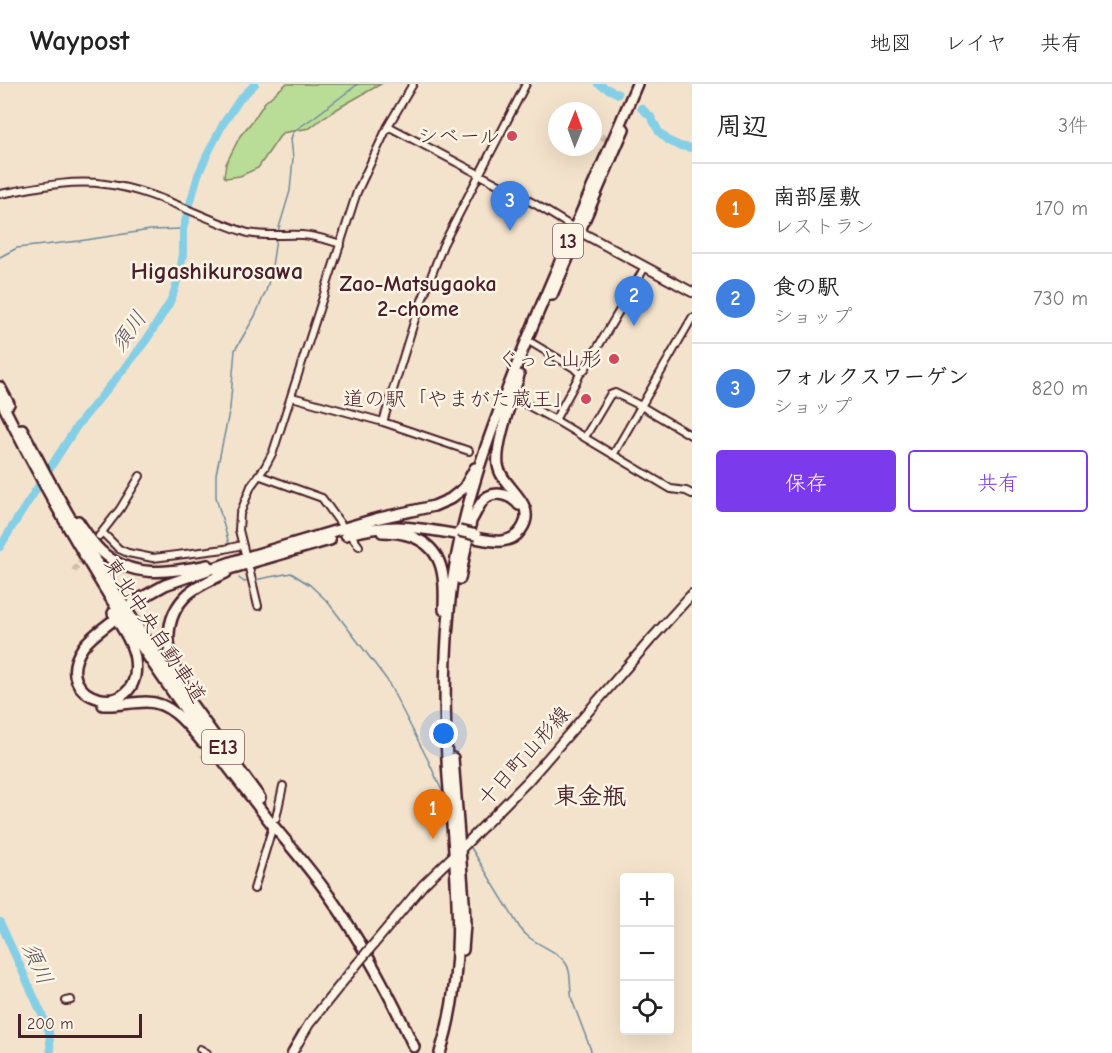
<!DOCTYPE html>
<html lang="ja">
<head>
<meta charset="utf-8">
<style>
	body { margin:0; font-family:"Comic Neue","Klee One",sans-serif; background:#f2f2f2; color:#222 }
	.controls { position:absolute; right:18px; bottom:18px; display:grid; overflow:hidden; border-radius:6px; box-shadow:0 6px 24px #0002 }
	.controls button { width:54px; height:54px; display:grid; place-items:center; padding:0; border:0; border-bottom:2px solid #e0e0e0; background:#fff; color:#222; font:30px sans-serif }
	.compass { position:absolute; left:548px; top:18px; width:54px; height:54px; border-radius:50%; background:#fff; box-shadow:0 6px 24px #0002; rotate:1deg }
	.scale { position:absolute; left:18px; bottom:15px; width:124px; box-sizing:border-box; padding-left:6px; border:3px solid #4a1f2b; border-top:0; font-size:16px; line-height:21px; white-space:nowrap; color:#4a1f2b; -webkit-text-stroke:4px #fcf5e5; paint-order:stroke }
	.you { position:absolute; left:444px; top:650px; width:21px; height:21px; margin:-15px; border:4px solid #fff; border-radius:50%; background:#1a73e8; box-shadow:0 0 0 9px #1a73e833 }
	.badge { display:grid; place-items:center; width:39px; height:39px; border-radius:50%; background:#7c3aed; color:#fff; font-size:20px; font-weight:700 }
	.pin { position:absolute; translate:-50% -50px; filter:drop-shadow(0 2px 3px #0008) }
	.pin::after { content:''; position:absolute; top:32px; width:21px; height:18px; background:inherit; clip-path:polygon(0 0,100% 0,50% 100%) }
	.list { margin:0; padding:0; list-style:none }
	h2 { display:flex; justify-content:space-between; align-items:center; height:78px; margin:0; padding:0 24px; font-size:26px }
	h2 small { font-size:20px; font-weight:400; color:#767676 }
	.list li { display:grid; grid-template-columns:39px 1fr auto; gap:18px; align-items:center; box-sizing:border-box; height:90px; padding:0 24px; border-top:2px solid #e0e0e0 }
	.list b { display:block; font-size:22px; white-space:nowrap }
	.list p { margin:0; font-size:20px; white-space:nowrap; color:#767676 }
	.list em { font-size:20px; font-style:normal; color:#767676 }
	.actions { display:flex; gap:12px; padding:18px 24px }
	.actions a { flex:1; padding:14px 0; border:2px solid #7c3aed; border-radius:6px; text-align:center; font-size:21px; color:#7c3aed }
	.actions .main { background:#7c3aed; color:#fff }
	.icon { flex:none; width:33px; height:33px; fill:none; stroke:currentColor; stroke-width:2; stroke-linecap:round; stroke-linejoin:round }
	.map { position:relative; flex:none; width:692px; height:969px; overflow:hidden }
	header { display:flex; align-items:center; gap:36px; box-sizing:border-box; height:84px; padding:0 30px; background:#fff; border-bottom:2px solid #e0e0e0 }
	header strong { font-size:28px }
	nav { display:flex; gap:33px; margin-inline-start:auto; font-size:21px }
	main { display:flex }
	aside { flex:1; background:#fff }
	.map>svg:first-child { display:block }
	.green { fill:#b9dd97; stroke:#827e61; stroke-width:1.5 }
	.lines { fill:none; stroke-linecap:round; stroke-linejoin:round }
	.stream { stroke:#6d899b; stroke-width:1.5 }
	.river { stroke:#85cfe6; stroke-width:8 }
	.minor-tunnel { stroke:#d2bcac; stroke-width:6; stroke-dasharray:6 3; stroke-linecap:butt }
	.minor-casing { stroke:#4a1f2b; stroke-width:10 }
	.major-casing { stroke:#4a1f2b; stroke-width:12 }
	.highway-casing { stroke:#4a1f2b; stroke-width:14 }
	.minor { stroke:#fcf5e5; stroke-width:6 }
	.major { stroke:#fcf5e5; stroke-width:8 }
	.highway { stroke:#fcf5e5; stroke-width:9 }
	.major-bridge-casing { stroke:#4a1f2b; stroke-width:12; stroke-linecap:butt }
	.highway-bridge-casing { stroke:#4a1f2b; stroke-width:14; stroke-linecap:butt }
	.major-bridge { stroke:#fcf5e5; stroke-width:8 }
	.highway-bridge { stroke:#fcf5e5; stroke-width:9 }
	.poi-dot { fill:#d1495b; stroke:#fcf5e5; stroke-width:2 }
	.labels { text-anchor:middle; stroke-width:5; stroke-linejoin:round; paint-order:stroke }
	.shield { fill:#fcf5e5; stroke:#7f5f63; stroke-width:1.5 }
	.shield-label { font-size:20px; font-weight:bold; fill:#4a1f2b }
	.poi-label { font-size:21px; fill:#4a1f2b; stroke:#fcf5e5; text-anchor:end }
	.street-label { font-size:21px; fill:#4a1f2b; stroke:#fcf5e5 }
	.neighbourhood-label { font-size:22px; font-weight:bold; fill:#4a1f2b; stroke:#fcf5e5 }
	.water-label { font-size:22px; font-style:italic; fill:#5c5463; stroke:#fcf5e5 }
	.quarter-label { font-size:24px; font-weight:bold; fill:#4a1f2b; stroke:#fcf5e5 }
</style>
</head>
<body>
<header>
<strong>Waypost</strong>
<nav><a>地図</a><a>レイヤ</a><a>共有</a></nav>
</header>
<main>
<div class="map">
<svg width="692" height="969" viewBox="0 0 692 969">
	<rect width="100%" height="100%" fill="#f4e3cc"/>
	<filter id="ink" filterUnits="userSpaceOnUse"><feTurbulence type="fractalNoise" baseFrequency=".0167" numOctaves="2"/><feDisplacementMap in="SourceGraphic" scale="12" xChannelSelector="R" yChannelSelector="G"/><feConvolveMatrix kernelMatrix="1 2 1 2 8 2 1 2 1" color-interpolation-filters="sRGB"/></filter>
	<g filter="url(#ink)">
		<path class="green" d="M 286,0 L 381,0 L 342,22 L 324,33 L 310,44 L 282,49 L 258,84 L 240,92 L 226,94 L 224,92 L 226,80 L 240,52 L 254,35 L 265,18 Z"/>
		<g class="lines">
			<path class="stream" d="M 278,147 L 290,107 L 293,74 L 291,55 L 293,49 L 297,45 L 313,34 L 358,0
				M 0,173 L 17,164 L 79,157 L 150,146 L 183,145
				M 229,460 L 216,413 L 216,390 L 230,324 L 235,266 L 255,232 L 266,207 L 271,189 L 276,155
				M 239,494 L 244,498 L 249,497
				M 254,496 L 291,489 L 310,501 L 327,517 L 387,596 L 428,676 L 446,716
				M 470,762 L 520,844 C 523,848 527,852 530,854 C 543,864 566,870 569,887 C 571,896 570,906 572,916 L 592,969"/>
			<path class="river" d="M 598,0 L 618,10
				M 641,24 L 651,33 L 659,48 L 669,57 L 680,62 L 692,64
				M 0,463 L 12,443 L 77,342 L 132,275 L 147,255 L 169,220 L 173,211 L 180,187 L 183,170 L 183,145 L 198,91 L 207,71 L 223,40 L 240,15 L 255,0
				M 0,838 L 44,935 L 49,948 L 51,969"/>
			<path class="minor-tunnel" d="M 601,52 L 624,66
				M 74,487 L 86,470
				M 202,674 L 218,663"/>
			<defs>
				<path id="minor" d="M 388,42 L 535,120 L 574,144
					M 0,110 C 34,104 70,95 105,100 C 155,106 200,134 248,149 C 268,153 283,150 302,151 C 316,152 328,156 341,160
					M 532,259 L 574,284 L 580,290 L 578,294 L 555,336
					M 580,290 L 585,285 L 645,183
					M 292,313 L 383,338 L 469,367
					M 518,316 L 555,336 L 671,405 L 686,407 L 692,410
					M 383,338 L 415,235 L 443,161 L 526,0
					M 585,353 L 610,311 L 615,309 L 641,322 L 692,352
					M 613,371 L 692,234
					M 258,391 L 322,414 L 343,443
					M 102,448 L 119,465 L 128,469 L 153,474 L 225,465 L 242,461
					M 99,452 L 120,425 L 140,392
					M 353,454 L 359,462
					M 245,470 L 239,446 L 240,430 L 251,402 L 265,383 L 273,368 L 357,108 L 388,42 L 413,0
					M 249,484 L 258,522
					M 226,658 L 232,655
					M 276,734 L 283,702
					M 254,805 L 272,745
					M 66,917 L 71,916
					M 200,965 L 207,969"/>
				<path id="major" d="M 575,145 L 692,208
					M 373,861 L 423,801 L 455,770 L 461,765 L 528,697 L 653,553 L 692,510
					M 292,969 L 309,940 L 357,880"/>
				<path id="highway" d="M 552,211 L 624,45
					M 0,303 L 9,320
					M 0,315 C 55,426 118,534 191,634 C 217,669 244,704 271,739 C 291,763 312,787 330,813 C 363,860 390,911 414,963
					M 22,345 C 62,424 108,500 158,573 C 191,620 226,667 260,714
					M 78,437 C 85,447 92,459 101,467 C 132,496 170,488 208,481
					M 471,437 C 475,431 477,425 481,419 C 491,405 509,409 519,421
					M 382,448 C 412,448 439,459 443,493 C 445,504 444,515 444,526
					M 346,451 C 389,438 416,443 459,451
					M 475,454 C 491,457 510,462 521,446 C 540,419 501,404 498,381 C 495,360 513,313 519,291
					M 219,488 L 330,456
					M 460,495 L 472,432
					M 132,519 L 165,501 L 237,476 L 375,435 L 434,422 L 450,415 L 464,404 L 475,384
					M 111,538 C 101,546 90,553 83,563 C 46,617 144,642 135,575 C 133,559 121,543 113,529
					M 182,598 C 165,570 162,534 188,510 C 199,501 213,495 226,489
					M 103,621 C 118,622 131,618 146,618 C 171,618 187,640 202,658
					M 453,674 L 464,817 L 465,840 L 463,866
					M 440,969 C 469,879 455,785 448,693 C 444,637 444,582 449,527 C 457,429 494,336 531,246 C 565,164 602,82 637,0"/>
			</defs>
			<use href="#minor" class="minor-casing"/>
			<use href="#major" class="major-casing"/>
			<use href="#highway" class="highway-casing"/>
			<use href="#minor" class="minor"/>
			<use href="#major" class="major"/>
			<use href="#highway" class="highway"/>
			<defs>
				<path id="major-bridge" d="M 357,880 L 373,861"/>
				<path id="highway-bridge" d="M 459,447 L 476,451"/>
			</defs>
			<use href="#major-bridge" class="major-bridge-casing"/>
			<use href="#highway-bridge" class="highway-bridge-casing"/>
			<use href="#major-bridge" class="major-bridge"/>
			<use href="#highway-bridge" class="highway-bridge"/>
		</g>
	</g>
	<g class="poi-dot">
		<circle cx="512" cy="52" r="6"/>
		<circle cx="614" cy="275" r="6"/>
		<circle cx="586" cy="315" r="6"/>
	</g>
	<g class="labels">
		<g class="shield">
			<rect x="553" y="140" width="30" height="34" rx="4.5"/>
			<rect x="202" y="646" width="42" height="34" rx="4.5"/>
		</g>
		<g class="shield-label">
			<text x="568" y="164">13</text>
			<text x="223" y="670">E13</text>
		</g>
		<g class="poi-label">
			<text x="500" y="59">シベール</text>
			<text x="602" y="282">ぐっと山形</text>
			<text x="574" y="322">道の駅「やまがた蔵王」</text>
		</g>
		<g class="street-label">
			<text transform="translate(155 546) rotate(57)" y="7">東北中央自動車道</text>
			<text transform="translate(524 672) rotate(-48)" y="7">十日町山形線</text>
		</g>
		<g class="neighbourhood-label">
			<text x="418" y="207">Zao-Matsugaoka<tspan x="418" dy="25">2-chome</tspan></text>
		</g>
		<g class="water-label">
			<text transform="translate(128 247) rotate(-55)" y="8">須川</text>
			<text transform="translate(38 879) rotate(66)" y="8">須川</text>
		</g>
		<g class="quarter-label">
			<text x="217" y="195">Higashikurosawa</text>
			<text x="590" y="720">東金瓶</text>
		</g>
	</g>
</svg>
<div class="controls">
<button>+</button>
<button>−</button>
<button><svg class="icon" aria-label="locate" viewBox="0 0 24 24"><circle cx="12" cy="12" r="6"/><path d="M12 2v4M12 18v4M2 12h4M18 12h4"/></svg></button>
</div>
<svg class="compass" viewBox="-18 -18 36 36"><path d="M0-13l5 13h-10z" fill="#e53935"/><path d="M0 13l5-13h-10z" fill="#767676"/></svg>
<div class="scale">200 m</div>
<div class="you"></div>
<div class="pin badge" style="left:433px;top:755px;background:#e8710a">1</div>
<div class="pin badge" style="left:634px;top:242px;background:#3f7fe0">2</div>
<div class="pin badge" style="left:510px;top:147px;background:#3f7fe0">3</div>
</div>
<aside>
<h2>周辺<small>3件</small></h2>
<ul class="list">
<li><span class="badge" style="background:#e8710a">1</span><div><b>南部屋敷</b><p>レストラン</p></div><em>170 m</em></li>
<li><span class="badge" style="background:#3f7fe0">2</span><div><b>食の駅</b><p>ショップ</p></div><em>730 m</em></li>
<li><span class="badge" style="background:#3f7fe0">3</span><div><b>フォルクスワーゲン</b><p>ショップ</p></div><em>820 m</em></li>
</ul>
<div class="actions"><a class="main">保存</a><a>共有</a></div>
</aside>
</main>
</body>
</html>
